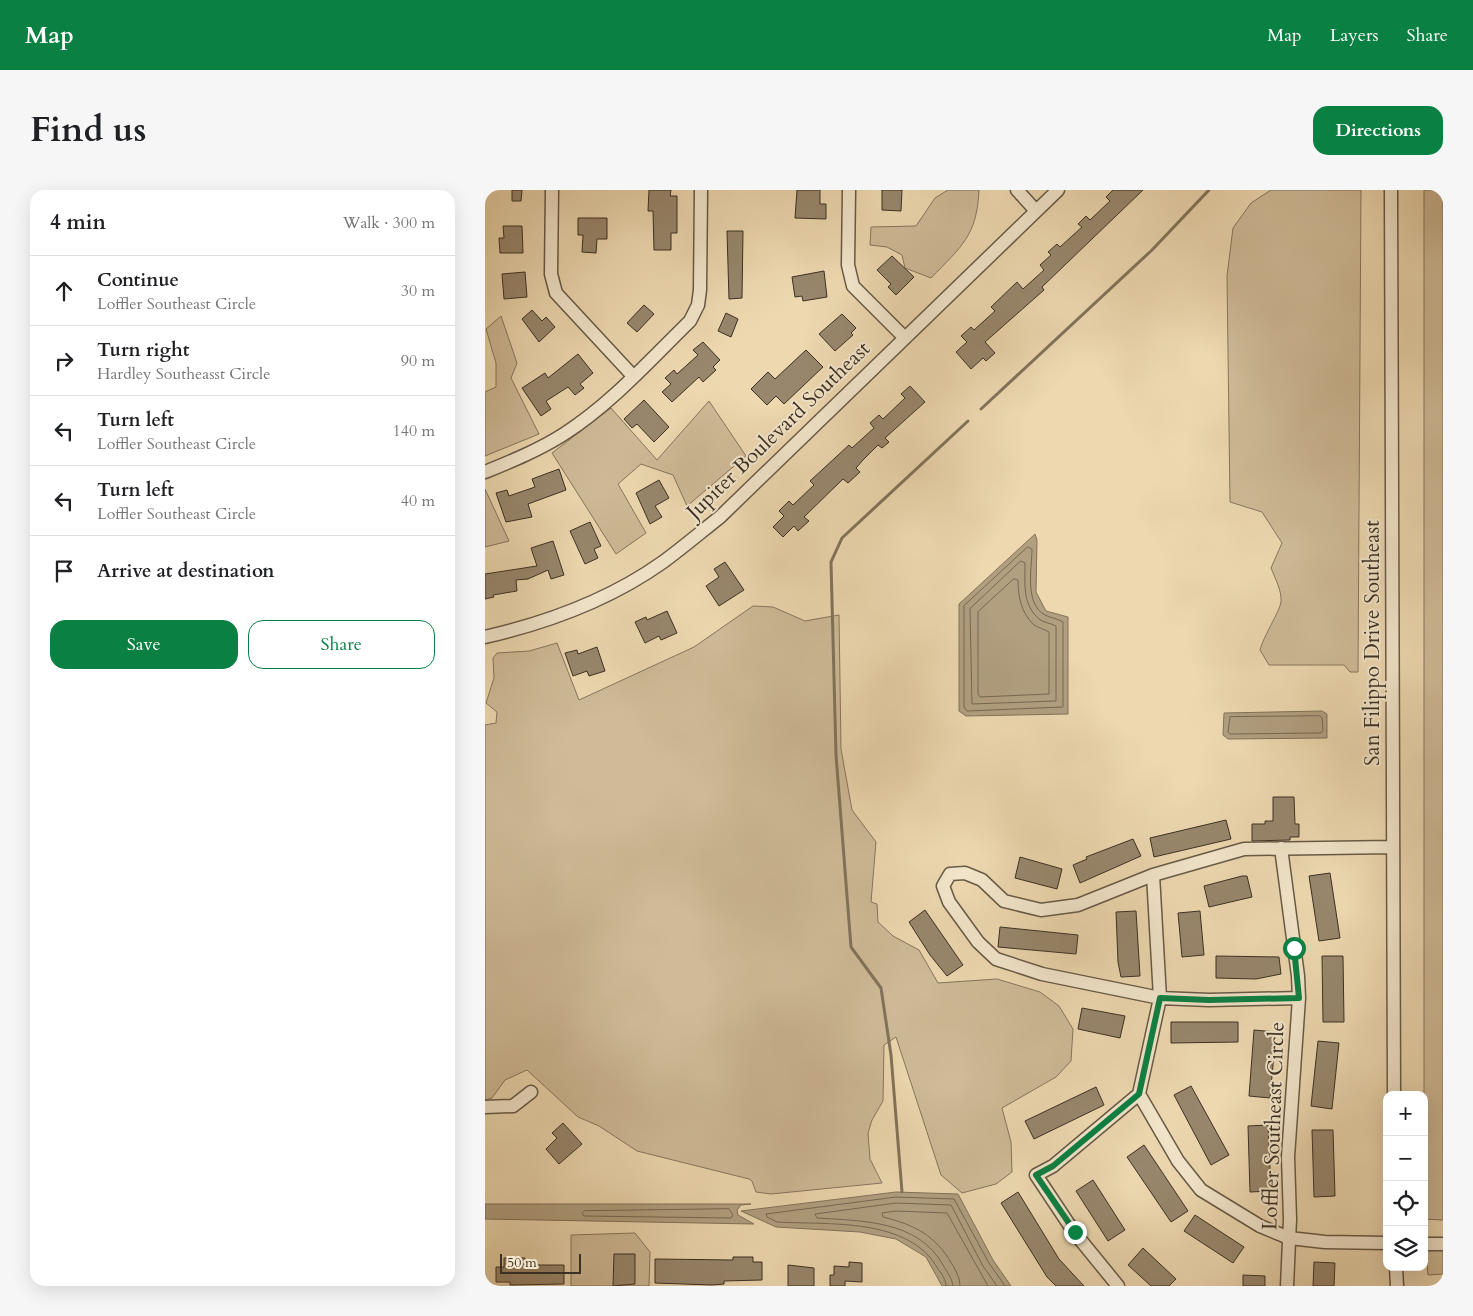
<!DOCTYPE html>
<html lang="en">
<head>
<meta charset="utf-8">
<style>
	body { margin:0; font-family:Cardo,serif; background:#f6f6f6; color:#202124 }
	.controls { position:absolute; right:15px; bottom:15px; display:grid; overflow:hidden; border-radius:10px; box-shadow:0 5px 20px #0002 }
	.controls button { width:45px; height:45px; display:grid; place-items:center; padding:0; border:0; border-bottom:1px solid #e0e0e0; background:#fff; color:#202124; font:25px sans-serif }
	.scale { position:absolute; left:15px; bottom:12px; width:81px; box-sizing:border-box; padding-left:5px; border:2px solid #3c3024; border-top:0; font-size:14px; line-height:18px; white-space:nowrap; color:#3c3024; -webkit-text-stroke:4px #f3e6cc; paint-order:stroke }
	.stop { position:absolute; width:15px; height:15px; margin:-11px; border:4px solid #0b8043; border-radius:50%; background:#fff }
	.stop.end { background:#0b8043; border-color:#fff; box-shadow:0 1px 5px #0008 }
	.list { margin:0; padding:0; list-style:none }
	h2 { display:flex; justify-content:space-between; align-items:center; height:65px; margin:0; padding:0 20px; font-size:21px }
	h2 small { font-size:16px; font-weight:400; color:#757577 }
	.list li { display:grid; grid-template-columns:32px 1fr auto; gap:15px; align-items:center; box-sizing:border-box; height:70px; padding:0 20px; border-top:1px solid #e0e0e0 }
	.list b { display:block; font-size:19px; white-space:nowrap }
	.list p { margin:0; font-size:16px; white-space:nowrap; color:#757577 }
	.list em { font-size:16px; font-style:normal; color:#757577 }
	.actions { display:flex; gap:10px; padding:15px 20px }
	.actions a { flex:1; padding:11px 0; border:1px solid #0b8043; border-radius:15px; text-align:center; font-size:18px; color:#0b8043 }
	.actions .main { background:#0b8043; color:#fff }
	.icon { flex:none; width:28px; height:28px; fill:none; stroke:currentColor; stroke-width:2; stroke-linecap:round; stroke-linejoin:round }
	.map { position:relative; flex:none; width:958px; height:1096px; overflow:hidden; border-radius:15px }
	header { display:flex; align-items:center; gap:30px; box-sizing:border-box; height:70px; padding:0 25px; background:#0b8043; color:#fff }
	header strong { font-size:24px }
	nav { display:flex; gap:28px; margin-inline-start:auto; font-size:18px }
	.intro { display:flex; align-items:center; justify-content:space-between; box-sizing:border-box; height:120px; padding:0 30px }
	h1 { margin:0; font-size:35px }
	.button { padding:12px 22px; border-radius:15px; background:#0b8043; color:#fff; font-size:18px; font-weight:700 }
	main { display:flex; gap:30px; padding:0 30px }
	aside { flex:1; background:#fff; border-radius:15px; box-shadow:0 5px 20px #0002 }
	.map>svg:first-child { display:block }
	.green { fill:#cfbb98; stroke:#86765e }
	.water { fill:#b19f80; stroke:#82735b }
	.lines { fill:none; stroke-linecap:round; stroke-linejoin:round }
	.shore { stroke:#766852; stroke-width:1 }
	.stream { stroke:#82735b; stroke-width:3 }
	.building { fill:#98876d; stroke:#3c3024 }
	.minor-casing { stroke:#685a47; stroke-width:15 }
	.minor { stroke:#f3e6cc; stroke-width:12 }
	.route { stroke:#0b8043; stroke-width:6 }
	.labels { text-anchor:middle; stroke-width:4; stroke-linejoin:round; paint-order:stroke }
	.street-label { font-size:21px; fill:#3c3024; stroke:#f3e6cc }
</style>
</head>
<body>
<header>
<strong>Map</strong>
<nav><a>Map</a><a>Layers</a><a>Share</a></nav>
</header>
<div class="intro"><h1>Find us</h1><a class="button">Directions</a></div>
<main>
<aside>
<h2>4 min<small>Walk · 300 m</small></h2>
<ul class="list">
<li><svg class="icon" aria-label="ahead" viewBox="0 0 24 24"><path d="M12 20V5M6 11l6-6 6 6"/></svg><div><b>Continue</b><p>Loffler Southeast Circle</p></div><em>30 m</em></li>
<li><svg class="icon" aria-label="right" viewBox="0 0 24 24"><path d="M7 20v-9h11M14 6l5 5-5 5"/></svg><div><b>Turn right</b><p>Hardley Southeasst Circle</p></div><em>90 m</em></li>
<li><svg class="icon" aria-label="left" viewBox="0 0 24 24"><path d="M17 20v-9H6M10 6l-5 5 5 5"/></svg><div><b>Turn left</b><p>Loffler Southeast Circle</p></div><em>140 m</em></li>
<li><svg class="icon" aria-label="left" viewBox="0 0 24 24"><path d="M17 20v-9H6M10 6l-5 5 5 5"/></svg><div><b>Turn left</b><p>Loffler Southeast Circle</p></div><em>40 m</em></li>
<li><svg class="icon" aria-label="arrive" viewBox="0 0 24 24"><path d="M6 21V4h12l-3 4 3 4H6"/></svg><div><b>Arrive at destination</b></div></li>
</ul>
<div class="actions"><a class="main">Save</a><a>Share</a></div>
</aside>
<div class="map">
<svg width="958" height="1096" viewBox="0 0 958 1096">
	<rect width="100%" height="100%" fill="#edd8b0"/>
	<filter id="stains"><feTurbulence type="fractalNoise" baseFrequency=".004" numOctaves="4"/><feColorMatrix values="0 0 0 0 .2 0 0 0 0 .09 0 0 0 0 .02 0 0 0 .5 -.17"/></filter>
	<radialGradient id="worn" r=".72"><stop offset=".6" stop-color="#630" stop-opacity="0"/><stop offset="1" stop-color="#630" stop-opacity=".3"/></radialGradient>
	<path class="green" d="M 463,0 L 494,0 C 492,46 476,57 446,88 L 420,78 L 417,65 L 402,57 L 385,55 L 386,37 L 431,36 L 450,8 Z
		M 786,0 L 876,0 L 873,482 L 865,482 L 859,475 L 784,475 L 775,460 C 778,447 795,421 796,412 C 797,401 790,388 786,378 L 797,353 L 777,322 L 745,312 L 742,86 L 748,38 L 766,13 Z
		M 939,0 L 958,0 L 958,1030 L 939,1029 Z
		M 16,126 L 32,173 L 26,188 L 54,244 L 0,266 L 0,202 L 11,197 L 11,173 L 1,139 Z
		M 224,211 L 261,266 L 202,316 L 188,285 L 156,274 L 133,294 L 161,343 L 131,364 L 67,263 L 126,218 L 172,270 Z
		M 0,299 L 24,351 L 0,357 Z
		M 268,416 L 288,417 L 320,431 L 354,425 L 356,559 L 367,620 L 391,652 L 386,712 L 392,714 L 393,732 L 408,746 L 434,760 L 453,793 L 512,789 L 555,802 L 574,816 L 588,839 L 586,871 L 571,887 L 517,918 L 526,952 L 527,982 L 511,994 L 477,1003 L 456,985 L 411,847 L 399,855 L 398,911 L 387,930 L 383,943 L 385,969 L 397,993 L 286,1004 L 271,1002 L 267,991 L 264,989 L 152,961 L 114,936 L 93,927 L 42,880 L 20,890 L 7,908 L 0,910 L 0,535 L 11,533 L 12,522 L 1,513 L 9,488 L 8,468 L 12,463 L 44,461 L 72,453 L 94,510 L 209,457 Z
		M 150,1043 L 165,1062 L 164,1096 L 86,1096 L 86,1045 Z
		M 941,1060 L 958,1060 L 958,1084 L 943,1085 Z"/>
	<path class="water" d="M 550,344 L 552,350 L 551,402 L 561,421 L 583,427 L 583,524 L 481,526 L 474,521 L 474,414 Z
		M 837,521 L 842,524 L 842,548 L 743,549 L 738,545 L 739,523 Z
		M 411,1002 L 473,1004 L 508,1070 L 526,1096 L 457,1096 L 441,1067 L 411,1049 L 375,1042 L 291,1037 L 256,1021 Z
		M 0,1014 L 266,1014 L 256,1015 L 252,1020 L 253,1025 L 269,1034 L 0,1029 Z"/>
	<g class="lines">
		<path class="shore" d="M 543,357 L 547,359 C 547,377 539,414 560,425 C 565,428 572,428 578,432 L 578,517 L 482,521 L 479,517 L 479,416 Z
			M 536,371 L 540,373 C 540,393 537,414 554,429 C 559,433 566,433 571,436 L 571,511 L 487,514 L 485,419 Z
			M 529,389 L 533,390 C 533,406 536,423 549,435 C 554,438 559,439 564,442 L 564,504 L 495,507 L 493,504 L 493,422 Z
			M 835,526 L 837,528 L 838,540 L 836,543 L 745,544 L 743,542 L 745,527 Z
			M 244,1019 L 248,1025 L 246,1028 L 99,1026 L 97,1023 L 99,1021 Z
			M 461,1096 C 461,1090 457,1084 453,1079 C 424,1027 344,1035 292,1032 L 282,1027 L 281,1024 L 411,1007 L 469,1009 L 504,1073 L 520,1096
			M 468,1096 C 467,1088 462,1082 458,1075 C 433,1030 377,1031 332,1028 L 330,1024 L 411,1013 L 466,1015 L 498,1076 L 512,1096
			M 475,1096 C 475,1088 471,1081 467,1074 C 450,1045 430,1035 398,1027 L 397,1023 L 411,1021 L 462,1023 L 503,1096"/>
		<path class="stream" d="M 496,219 L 667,60 L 724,0
			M 417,1002 L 406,865 L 396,798 L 366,757 L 351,565 L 346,372 L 357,348 L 483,231"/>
	</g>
	<path class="building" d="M 27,0 L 37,0 L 36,11 L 27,11 Z
		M 164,0 L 186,0 L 185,6 L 192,6 L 192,43 L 186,43 L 186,60 L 169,60 L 168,21 L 163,21 Z
		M 312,0 L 335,0 L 335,14 L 341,14 L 341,29 L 310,28 Z
		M 397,0 L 417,0 L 416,21 L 397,20 Z
		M 628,0 L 658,0 L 557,97 L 559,100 L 500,152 L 510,163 L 501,171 L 498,168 L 486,179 L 471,162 L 482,152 L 476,146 L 486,137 L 489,140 L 510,121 L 506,117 L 532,92 L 538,99 L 559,80 L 555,75 L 566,65 L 563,62 L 572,54 L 575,57 L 597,37 L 593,34 L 601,26 L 605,30 L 625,11 L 621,7 Z
		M 93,28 L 122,28 L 122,49 L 112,49 L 111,63 L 97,62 L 98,45 L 93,45 Z
		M 18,36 L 37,36 L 38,63 L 15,63 L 14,48 L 19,48 Z
		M 242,41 L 258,41 L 257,108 L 244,109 Z
		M 407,66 L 429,87 L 411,105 L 403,97 L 406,94 L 392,80 Z
		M 339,81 L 342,107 L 318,111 L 317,106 L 310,107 L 307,87 Z
		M 40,82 L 42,107 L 19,109 L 17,84 Z
		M 159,115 L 169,124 L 152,142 L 142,133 Z
		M 47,120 L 57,131 L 61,127 L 70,137 L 54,152 L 37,129 Z
		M 241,123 L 253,129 L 246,147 L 233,141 Z
		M 357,124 L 371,138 L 366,143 L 368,145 L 350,161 L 334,144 Z
		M 218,152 L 235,170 L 228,177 L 231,180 L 218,192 L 214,187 L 187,212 L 177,202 L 186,194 L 180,188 L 189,180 L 192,184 L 213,165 L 208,160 Z
		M 321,160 L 338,177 L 299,214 L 291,206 L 282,215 L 266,199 L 283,182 L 290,189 Z
		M 93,164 L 108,183 L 95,194 L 99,198 L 90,205 L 83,197 L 61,211 L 66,219 L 56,226 L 37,198 L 60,183 L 63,188 Z
		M 425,196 L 440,212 L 400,248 L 404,252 L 397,258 L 393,255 L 378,270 L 371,278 L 375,282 L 363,293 L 358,289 L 319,327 L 324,331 L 313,341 L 309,336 L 298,347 L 288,337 L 299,326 L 294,321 L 304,311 L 308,315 L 329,295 L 325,291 L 364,255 L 367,258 L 389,238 L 385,233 L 394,225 L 398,229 L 420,208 L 416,204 Z
		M 159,210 L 184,237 L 169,252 L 152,234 L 147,238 L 139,229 Z
		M 74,279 L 81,300 L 43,314 L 47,327 L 21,332 L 11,303 L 22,300 L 24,306 L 50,297 L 47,289 Z
		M 174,290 L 184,308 L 170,316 L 177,327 L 165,334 L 151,303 Z
		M 105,332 L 116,356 L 109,359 L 113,368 L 100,374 L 85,341 Z
		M 68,351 L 79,385 L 66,389 L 63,380 L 43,389 L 31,390 L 32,401 L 8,405 L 9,407 L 0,409 L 0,384 L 52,376 L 46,358 Z
		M 240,372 L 259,400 L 234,416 L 221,396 L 234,387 L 229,379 Z
		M 182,421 L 192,443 L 176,450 L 174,446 L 160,453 L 150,432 L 161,427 L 162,430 Z
		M 112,457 L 120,481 L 104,486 L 102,481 L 88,486 L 80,463 L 92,460 L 93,464 Z
		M 788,607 L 809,607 L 810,634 L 814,634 L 814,647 L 805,647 L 805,650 L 767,651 L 767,634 L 780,634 L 780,631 L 788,631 Z
		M 741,630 L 746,649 L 669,667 L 665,648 Z
		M 648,649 L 656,666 L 595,693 L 588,675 L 602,669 L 601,667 Z
		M 535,667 L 577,679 L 572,699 L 530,688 Z
		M 845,683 L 855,748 L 834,751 L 824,686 Z
		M 757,686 L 762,686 L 767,707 L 724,717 L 719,696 Z
		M 440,720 L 478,775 L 462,786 L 445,765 L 424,732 Z
		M 651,721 L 655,786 L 636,787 L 633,772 L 631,722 Z
		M 715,721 L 719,765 L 697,767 L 693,723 Z
		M 515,737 L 593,745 L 591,764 L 513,757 Z
		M 731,766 L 794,767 L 796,784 L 771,789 L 731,788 Z
		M 837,766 L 858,766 L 859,832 L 838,832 Z
		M 597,818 L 640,826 L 635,848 L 593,839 Z
		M 686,832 L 753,832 L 753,852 L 686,853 Z
		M 769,840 L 791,842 L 785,908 L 764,906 Z
		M 833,851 L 854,853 L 847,919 L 826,916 Z
		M 706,896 L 744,965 L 726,975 L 689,905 Z
		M 611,897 L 619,915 L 549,949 L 540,931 Z
		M 78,933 L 97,954 L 74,974 L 61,959 L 72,948 L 67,943 Z
		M 783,935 L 786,1001 L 765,1002 L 763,936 Z
		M 827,940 L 848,940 L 850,1006 L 829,1007 Z
		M 659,955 L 703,1021 L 686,1032 L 642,967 Z
		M 608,990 L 640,1040 L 623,1051 L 591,1001 Z
		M 533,1002 L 574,1069 L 599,1096 L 571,1096 L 562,1087 L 516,1013 Z
		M 710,1025 L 759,1057 L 748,1073 L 699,1041 Z
		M 658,1058 L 691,1089 L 684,1096 L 666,1096 L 643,1075 Z
		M 129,1064 L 150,1064 L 150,1094 L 128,1096 Z
		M 248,1067 L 268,1067 L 268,1072 L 277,1072 L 277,1090 L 239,1091 L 239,1094 L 227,1095 L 170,1093 L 170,1069 L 248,1070 Z
		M 19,1068 L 40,1068 L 40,1075 L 79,1075 L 79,1094 L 25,1095 L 25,1092 L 11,1092 L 11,1077 L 19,1077 Z
		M 364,1072 L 377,1073 L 377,1092 L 360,1091 L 360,1096 L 345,1096 L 345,1085 L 349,1085 L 349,1076 L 364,1077 Z
		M 829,1072 L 850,1073 L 849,1096 L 828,1096 Z
		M 303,1075 L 329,1078 L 329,1096 L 303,1096 Z
		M 758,1085 L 780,1086 L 780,1096 L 758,1096 Z"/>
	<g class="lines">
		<defs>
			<path id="minor" d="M 67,0 L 66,84 L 71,103 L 148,186
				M 364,0 L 363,75 L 368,96 L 419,147
				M 532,0 L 551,21
				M 906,0 L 909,905
				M 0,282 C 27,271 54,260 79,244 C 126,214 165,170 205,131 L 213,115 L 215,100 L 216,0
				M 0,447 C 61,433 126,409 178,372 C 197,358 216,342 235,327 L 573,0
				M 796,658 L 813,786 L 814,808 L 803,967 L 805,1029 L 802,1096
				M 814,808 L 724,810 L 675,808 L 557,784 L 511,769 L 493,752 L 464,712 L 458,696 L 465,684 L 480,683 L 497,690 L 519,711 L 556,720 L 593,715 L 668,685 L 759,659 L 908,657
				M 654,904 L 693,971 L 716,1000 L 775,1036 L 804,1048 L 840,1052 L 902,1053
				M 0,917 L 28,916 L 46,902
				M 939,1054 L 958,1054
				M 911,1077 L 912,1096
				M 633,1096 L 589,1042 L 551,985 L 568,976 L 654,904 L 675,808 L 668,685"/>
		</defs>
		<use href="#minor" class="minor-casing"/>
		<use href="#minor" class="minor"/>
	</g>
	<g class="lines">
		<path class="route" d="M 590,1042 L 551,985 L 568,976 L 654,904 L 675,808 L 724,810 L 814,808 L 809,758"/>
	</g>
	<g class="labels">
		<g class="street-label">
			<text transform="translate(293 240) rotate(-44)" y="7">Jupiter Boulevard Southeast</text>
			<text transform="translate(887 453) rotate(-90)" y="7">San Filippo Drive Southeast</text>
			<text transform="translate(788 936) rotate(-88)" y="7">Loffler Southeast Circle</text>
		</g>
	</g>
	<rect width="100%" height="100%" filter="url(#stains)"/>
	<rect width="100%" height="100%" fill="url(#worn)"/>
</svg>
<div class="controls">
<button>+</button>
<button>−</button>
<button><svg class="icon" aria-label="locate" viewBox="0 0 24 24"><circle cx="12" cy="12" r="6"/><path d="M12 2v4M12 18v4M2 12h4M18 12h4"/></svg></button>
<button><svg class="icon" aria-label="layers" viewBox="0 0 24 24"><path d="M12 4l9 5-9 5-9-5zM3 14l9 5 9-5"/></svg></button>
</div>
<div class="scale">50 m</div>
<div class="stop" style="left:809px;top:758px"></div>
<div class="stop end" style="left:590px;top:1042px"></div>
</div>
</main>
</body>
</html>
